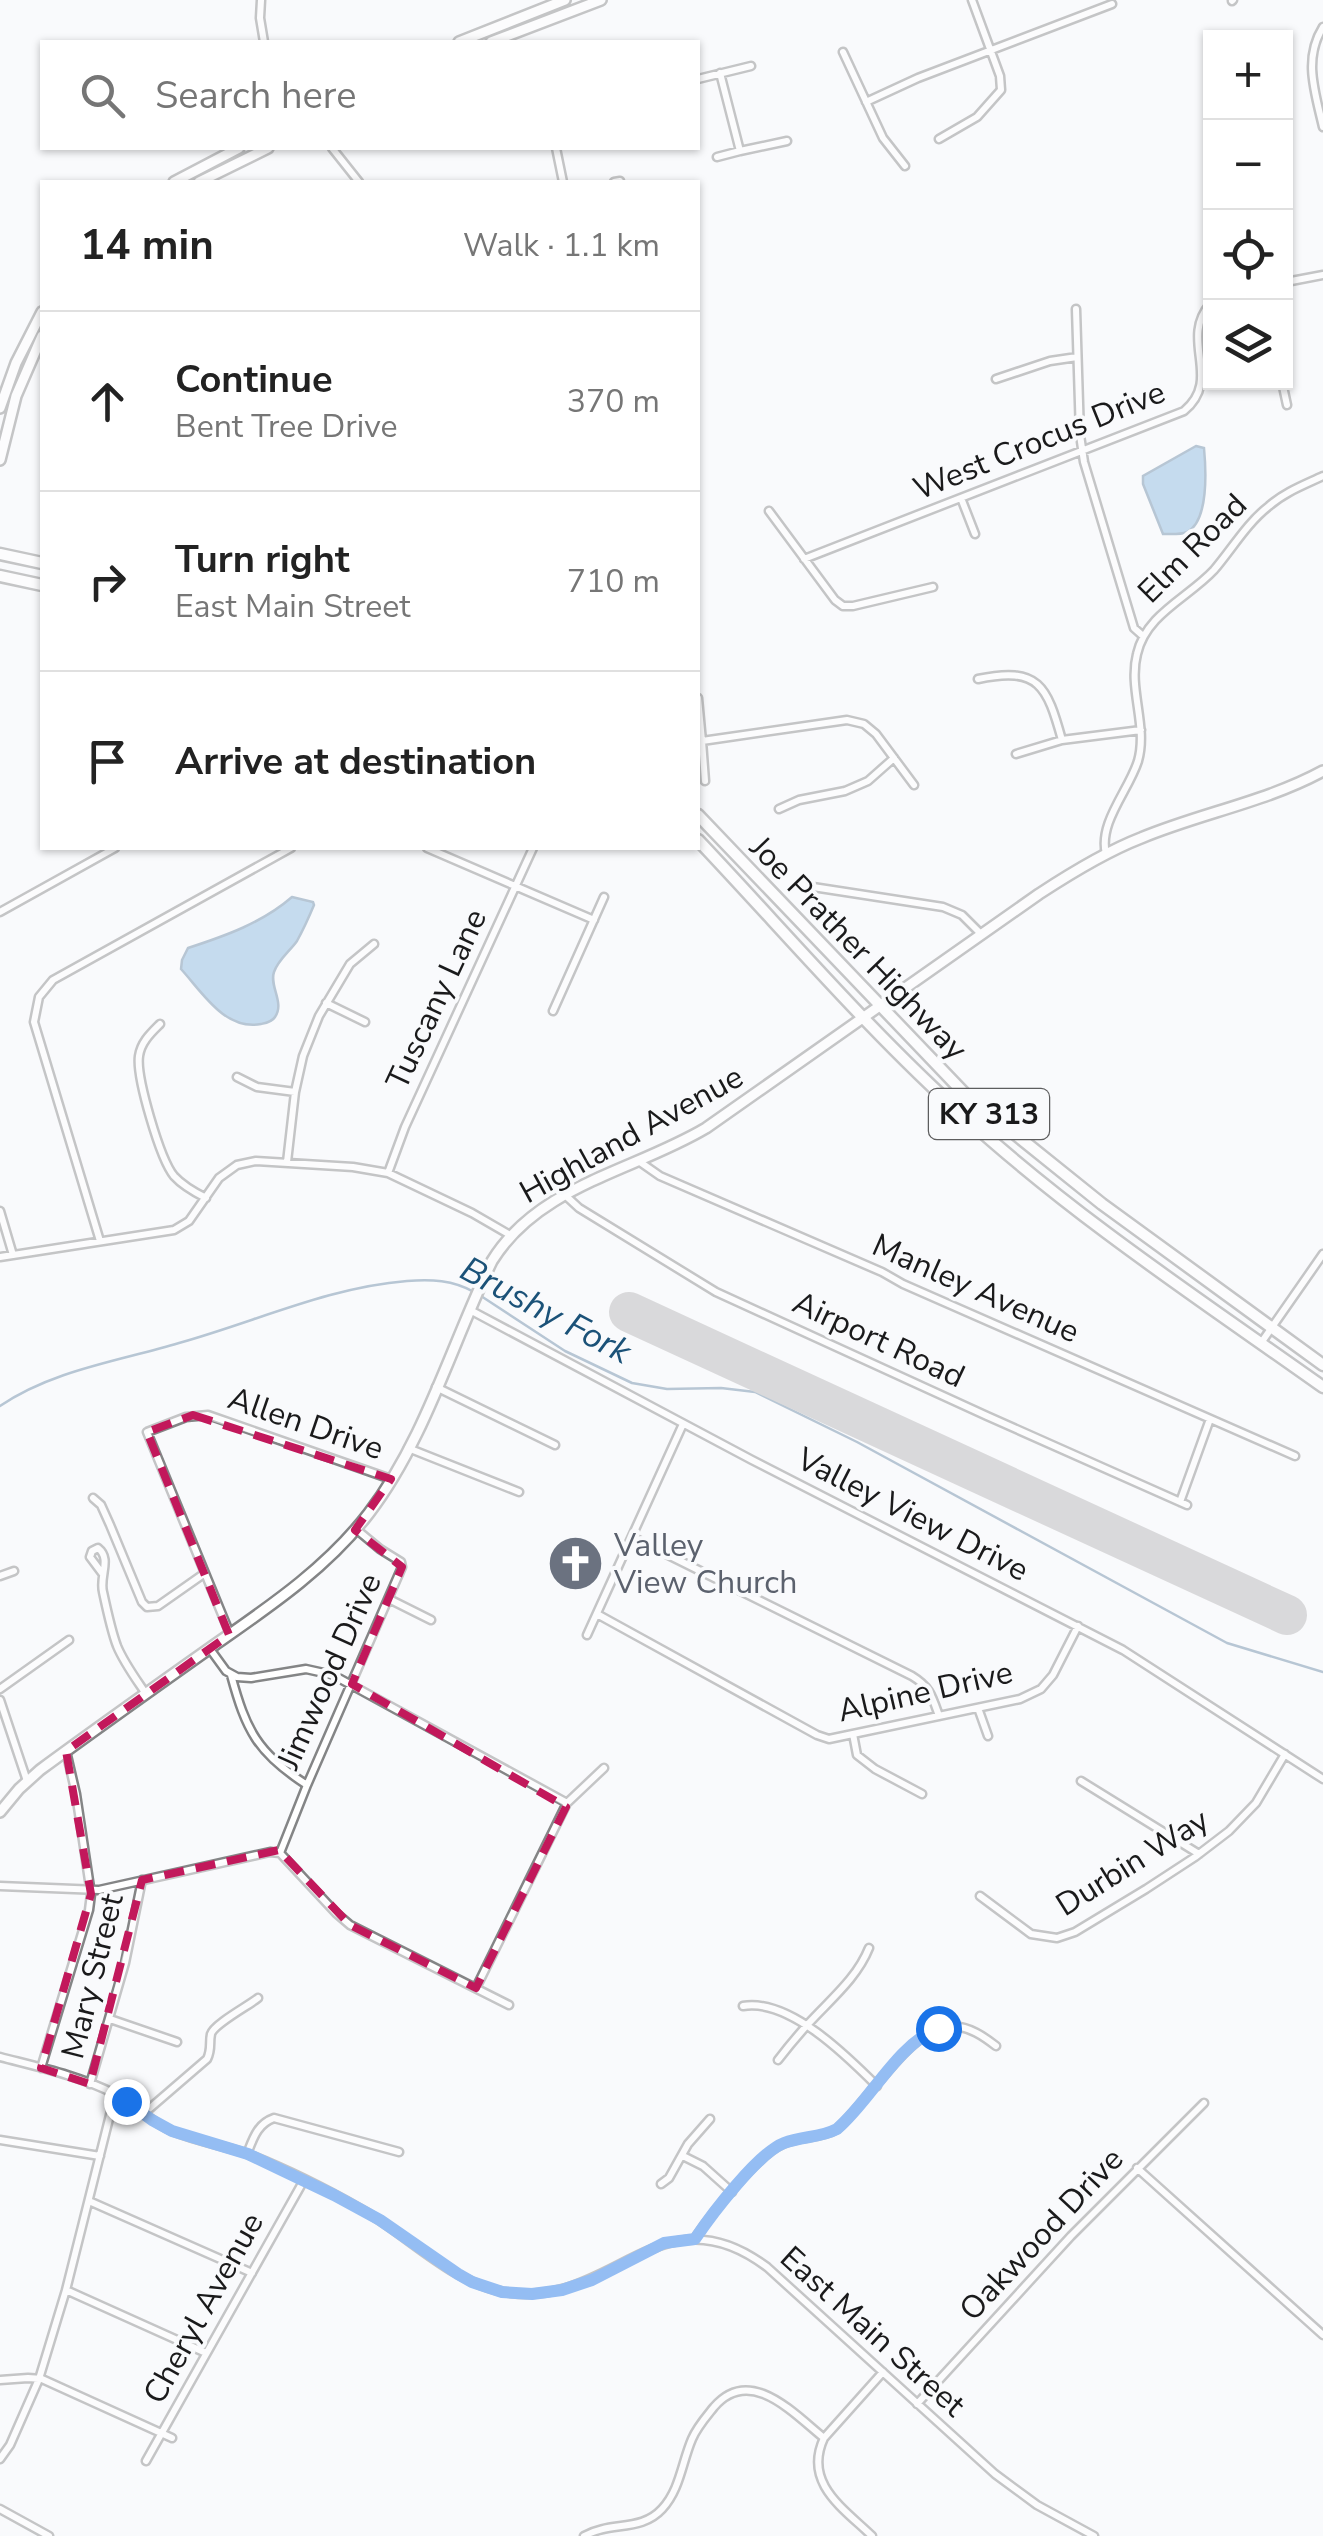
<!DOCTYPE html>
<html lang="en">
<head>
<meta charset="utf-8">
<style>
	body { margin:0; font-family:"Nunito Sans",sans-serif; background:#f6f6f6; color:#222 }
	.controls { position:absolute; right:30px; top:30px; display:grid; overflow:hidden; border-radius:0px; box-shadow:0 2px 8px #0004 }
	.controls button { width:90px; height:90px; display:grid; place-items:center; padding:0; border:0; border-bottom:2px solid #e0e0e0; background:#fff; color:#222; font:50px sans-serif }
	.stop { position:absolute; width:30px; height:30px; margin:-22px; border:8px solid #1a73e8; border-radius:50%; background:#fff }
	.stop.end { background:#1a73e8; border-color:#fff; box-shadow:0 2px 10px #0008 }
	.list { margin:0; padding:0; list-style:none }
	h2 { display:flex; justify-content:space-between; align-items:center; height:130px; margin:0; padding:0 40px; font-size:42px }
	h2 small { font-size:32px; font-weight:400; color:#767676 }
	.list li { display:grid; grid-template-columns:65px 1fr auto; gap:30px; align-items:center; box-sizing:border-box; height:180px; padding:0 40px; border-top:2px solid #e0e0e0 }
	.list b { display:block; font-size:38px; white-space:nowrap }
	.list p { margin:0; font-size:32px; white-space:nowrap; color:#767676 }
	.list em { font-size:32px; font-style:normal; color:#767676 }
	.icon { flex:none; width:55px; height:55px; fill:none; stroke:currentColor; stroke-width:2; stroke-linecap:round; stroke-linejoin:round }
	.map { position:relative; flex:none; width:1323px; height:2536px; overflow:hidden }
	.search { position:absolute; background:#fff; box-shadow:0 2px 8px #0004; left:40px; top:40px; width:660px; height:110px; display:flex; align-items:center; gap:25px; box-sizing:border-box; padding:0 35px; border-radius:0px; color:#767676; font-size:38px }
	.panel { position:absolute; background:#fff; box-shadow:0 2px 8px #0004; left:40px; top:180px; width:660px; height:670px; border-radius:0px }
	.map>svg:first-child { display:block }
	.water { fill:#86b6de; stroke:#6687a4; stroke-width:2.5 }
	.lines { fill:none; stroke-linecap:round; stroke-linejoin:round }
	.stream { stroke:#6687a4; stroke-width:2.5 }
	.runway { stroke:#b2b2b4; stroke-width:40 }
	.minor-casing { stroke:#848586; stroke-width:11 }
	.major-casing { stroke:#848586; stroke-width:14 }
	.highway-casing { stroke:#848586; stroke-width:15 }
	.minor { stroke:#fff; stroke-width:6 }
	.major { stroke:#fff; stroke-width:9 }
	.highway { stroke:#fff; stroke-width:10 }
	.route { stroke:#1a73e8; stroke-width:12 }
	.marked { fill:none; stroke:#c2185b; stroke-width:8; stroke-dasharray:20 12; stroke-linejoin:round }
	.labels { text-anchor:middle; stroke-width:8; stroke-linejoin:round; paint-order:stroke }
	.shield { fill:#f9fafc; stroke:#5d5d5e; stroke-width:2.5 }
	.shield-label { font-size:30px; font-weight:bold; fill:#1a1a1b }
	.street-label { font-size:32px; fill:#1a1a1b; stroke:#f9fafc }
	.worship-label { font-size:32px; fill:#5b616d; stroke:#f9fafc; text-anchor:start }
	.water-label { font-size:35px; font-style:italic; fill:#1b5278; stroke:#f9fafc }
</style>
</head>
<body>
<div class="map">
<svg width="1323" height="2536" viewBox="0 0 1323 2536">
	<rect width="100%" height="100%" fill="#f9fafc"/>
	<path class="water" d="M 1196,446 L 1204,448 C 1206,469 1209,521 1187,532 C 1180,535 1170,534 1163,534 L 1143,484 L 1143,476 Z
		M 292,897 L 313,902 L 314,905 C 309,917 303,930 297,941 C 290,951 278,960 274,972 C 269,986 285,1003 275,1017 C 272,1022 266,1023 261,1024 C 225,1031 202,992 181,969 L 182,960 L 188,948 C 225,936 262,923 292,897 Z"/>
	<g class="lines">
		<path class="stream" d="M 481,1296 L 565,1351 L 632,1383 L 667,1389 L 721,1388 L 755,1392 L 857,1442 L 1227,1643 L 1323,1672
			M 0,1406 C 53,1370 119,1361 179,1343 C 255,1322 329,1287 407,1281 C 431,1279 453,1280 474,1292"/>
		<path class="runway" d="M 629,1312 L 1287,1615"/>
		<defs>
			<path id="minor" d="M 261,0 L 260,18 L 264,42
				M 1232,1 L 1233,0
				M 1323,27 C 1303,59 1315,92 1323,127
				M 843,52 L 883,138 L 905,166
				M 698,79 L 751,66
				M 866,102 L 918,78 L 1112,4
				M 939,139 L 977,117 L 1001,90 L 1000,76 L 972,0
				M 332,148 L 359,182
				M 556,148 L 563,182
				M 740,151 L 787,141
				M 717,157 L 740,151 L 720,73
				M 614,182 L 620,181
				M 1286,282 L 1323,275
				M 1076,309 L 1080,435 L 1084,462 L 1134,628 L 1143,636
				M 996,379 L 1050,361 L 1077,357
				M 1282,382 L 1287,405
				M 961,498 L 975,534
				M 769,511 L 835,600 L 843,606 L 853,606 L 933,587
				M 804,559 L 1184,411 C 1223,379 1179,340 1210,304
				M 978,679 C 1039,666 1047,686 1062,740
				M 698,698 L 702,741 L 698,741
				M 1016,754 L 1062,740 L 1141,730
				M 705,781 L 702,741 L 847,720 L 864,724 L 876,734 L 914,785
				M 779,809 L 799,800 L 845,791 L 868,781 L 894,758
				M 427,848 L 594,920
				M 1106,854 C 1098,823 1129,790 1138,761 C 1148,726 1128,689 1137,654 C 1146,614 1188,598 1214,570 C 1232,549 1247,523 1269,506 C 1285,492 1304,485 1323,476
				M 800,885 L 943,907 L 962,915 L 981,934
				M 0,912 L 115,848
				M 326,1003 L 365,1022
				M 553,1011 L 604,897
				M 160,1024 C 151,1033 141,1042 139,1056 C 136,1077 160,1159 174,1176 C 183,1186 194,1192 206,1198
				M 237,1077 L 257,1087 L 295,1092
				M 287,1162 L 295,1092 L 303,1056 L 319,1016 L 350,964 L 374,944
				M 640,1162 L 660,1176 L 882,1272 L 903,1284 L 1295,1456
				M 388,1173 L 405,1127 L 533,848
				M 565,1195 L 579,1208 L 716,1292 L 987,1416 L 1187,1505
				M 0,1211 L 13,1255
				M 100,1241 L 34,1022 L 39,997 L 53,980 L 291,848
				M 0,1257 L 174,1230 L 189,1221 L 219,1178 L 237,1165 L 256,1161 L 353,1167 L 388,1173 L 472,1213 L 510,1235
				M 470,1310 L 752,1460 L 1123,1650 L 1323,1779
				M 1261,1343 L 1323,1254
				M 436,1387 L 555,1445
				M 408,1448 L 519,1492
				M 93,1498 L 101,1505 L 110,1525 L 142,1602 L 147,1607 L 158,1606 L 205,1573
				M 1180,1502 L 1210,1419
				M 632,1537 L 912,1676 C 930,1687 932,1696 939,1716
				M 102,1573 L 90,1557 L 92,1551 L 98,1548 C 112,1559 99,1576 103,1592 C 106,1606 112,1633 117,1646 C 124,1663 136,1679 146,1694
				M 0,1576 L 14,1571
				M 389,1599 L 431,1620
				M 597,1614 L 817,1735 L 829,1739 L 1020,1699 L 1041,1689 L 1053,1675 L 1078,1626
				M 230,1634 L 147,1432 L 186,1417 L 208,1415 L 391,1479
				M 587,1635 L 683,1424
				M 210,1649 L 226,1671 L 237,1677 L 251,1678 L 306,1669 L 333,1675 L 567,1803
				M 231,1675 C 246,1730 257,1753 307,1785
				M 0,1689 L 69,1640
				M 0,1700 L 27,1781
				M 978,1708 L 988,1736
				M 853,1734 L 857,1755 L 875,1769 L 922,1794
				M 1081,1781 L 1199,1854
				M 280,1853 L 307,1785 L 402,1567 L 401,1562 L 380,1549 L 356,1529
				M 0,1886 L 99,1890 L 270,1852 L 280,1853 L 336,1913 L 350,1925 L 509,2005
				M 980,1896 L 1031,1934 L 1057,1938 L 1075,1932 L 1146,1889 L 1195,1857 L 1229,1831 L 1256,1803 L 1285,1754
				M 476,1988 L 567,1803 L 604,1768
				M 743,2006 C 789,1998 847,2056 877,2086
				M 110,2019 L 177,2042
				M 0,2057 C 38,2067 80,2076 115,2094 C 135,2105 151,2122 172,2131 C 196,2141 221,2145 245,2153 C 284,2168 324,2188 361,2209 C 408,2235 450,2282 504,2292 C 612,2311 659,2186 767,2267 L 995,2474 L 1037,2505 L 1094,2536
				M 778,2060 C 788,2047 798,2035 809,2023 C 831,1999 857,1978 869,1948
				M 41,2068 L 89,1910 L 91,1894 L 76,1794 L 66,1751
				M 90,2084 L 125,1963 L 142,1880
				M 142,2112 L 149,2109 L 207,2059 C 212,2049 209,2043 211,2034 C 214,2024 248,2006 258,1998
				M 0,2140 L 100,2156
				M 247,2154 C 253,2139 257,2124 274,2118 L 399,2152
				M 683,2156 L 703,2166 L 732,2192
				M 1137,2168 L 1323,2335
				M 661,2184 L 669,2178 L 688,2144 L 710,2119
				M 89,2201 L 252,2273
				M 695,2238 C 712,2214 757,2155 783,2144 C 800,2136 820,2139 837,2129 C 868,2103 912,2024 953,2026 C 970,2027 983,2036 996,2046
				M 66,2290 L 206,2353
				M 0,2380 L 28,2378 L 42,2379 L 172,2438
				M 917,2404 L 1071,2236 L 1204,2103
				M 0,2459 L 10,2445 L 39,2379 L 66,2290 L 115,2095
				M 146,2461 L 304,2180
				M 0,2509 L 49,2536
				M 584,2536 C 611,2521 641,2532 662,2509 C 680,2490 682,2462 692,2439 C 697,2427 706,2417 714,2407 C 750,2365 793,2413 824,2438
				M 872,2536 C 843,2508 803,2483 824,2438 L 883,2372"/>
			<path id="major" d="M 459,42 L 565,0
				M 491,42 L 601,0
				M 174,182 L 239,148
				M 199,182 L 268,148
				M 0,408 L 16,363 L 42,312
				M 0,460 L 16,396 L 42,336
				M 0,1812 L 19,1789 L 40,1770 C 97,1728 155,1687 213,1646 C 269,1607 327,1568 369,1513 C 425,1440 452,1343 492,1261 C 539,1185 634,1171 706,1128 L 1039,894 C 1071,873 1105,852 1141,838 C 1201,813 1266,802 1323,771"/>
			<path id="highway" d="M 0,554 L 42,563
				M 0,576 L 42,585
				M 698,815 L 964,1093 L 1102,1204 L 1323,1365
				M 698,840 C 786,933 870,1032 966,1118 C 1076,1218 1202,1301 1323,1387"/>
		</defs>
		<use href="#minor" class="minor-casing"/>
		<use href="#major" class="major-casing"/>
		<use href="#highway" class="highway-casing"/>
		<use href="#minor" class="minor"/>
		<use href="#major" class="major"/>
		<use href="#highway" class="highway"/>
	</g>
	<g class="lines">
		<path class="route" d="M 126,2101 L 152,2120 L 172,2131 L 248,2154 L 334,2195 L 380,2220 L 458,2274 L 472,2282 L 502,2292 L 532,2294 L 562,2290 L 592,2280 L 664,2243 L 695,2239 C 711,2215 758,2153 784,2143 C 802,2136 820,2138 837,2129 C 871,2100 896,2046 938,2028"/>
	</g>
	<path d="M0 0H1323V2536H0ZM 193,1415 L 391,1479 L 355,1530 L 402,1567 L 352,1684 L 566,1807 L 476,1988 L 350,1925 L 279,1850 L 142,1880 L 90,2084 L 41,2068 L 91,1894 L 66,1751 L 229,1635 L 147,1432 Z" fill="#f9fafc" fill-opacity=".55" fill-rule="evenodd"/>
	<path class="marked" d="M 193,1415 L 391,1479 L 355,1530 L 402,1567 L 352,1684 L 566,1807 L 476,1988 L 350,1925 L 279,1850 L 142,1880 L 90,2084 L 41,2068 L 91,1894 L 66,1751 L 229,1635 L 147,1432 Z"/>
	<defs>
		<symbol id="church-disc" viewBox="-11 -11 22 22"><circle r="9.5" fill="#6b7280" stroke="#f9fafc"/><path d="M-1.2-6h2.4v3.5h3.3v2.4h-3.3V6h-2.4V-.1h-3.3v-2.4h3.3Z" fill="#fff"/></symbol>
	</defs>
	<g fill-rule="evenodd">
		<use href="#church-disc" x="544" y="1532" width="63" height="63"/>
	</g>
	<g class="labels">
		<rect class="shield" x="929" y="1089" width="120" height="50" rx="8"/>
		<g class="shield-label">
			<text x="989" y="1124">KY 313</text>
		</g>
		<g class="street-label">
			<text transform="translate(1039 440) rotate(-22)" y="11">West Crocus Drive</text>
			<text transform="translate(1192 548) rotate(-45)" y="11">Elm Road</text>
			<text transform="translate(859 948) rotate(46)" y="11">Joe Prather Highway</text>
			<text transform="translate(436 999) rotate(-65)" y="11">Tuscany Lane</text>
			<text transform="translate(631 1134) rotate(-29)" y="11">Highland Avenue</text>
			<text transform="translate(976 1288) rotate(24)" y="11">Manley Avenue</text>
			<text transform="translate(879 1339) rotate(25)" y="11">Airport Road</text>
			<text transform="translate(306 1423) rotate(19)" y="11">Allen Drive</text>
			<text transform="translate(913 1514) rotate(27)" y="11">Valley View Drive</text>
			<text transform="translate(329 1671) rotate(-66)" y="11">Jimwood Drive</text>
			<text transform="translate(925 1691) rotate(-13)" y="11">Alpine Drive</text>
			<text transform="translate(1132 1862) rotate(-32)" y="11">Durbin Way</text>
			<text transform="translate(92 1976) rotate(-76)" y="11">Mary Street</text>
			<text transform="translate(1041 2234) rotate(-47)" y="11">Oakwood Drive</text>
			<text transform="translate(203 2308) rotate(-61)" y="11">Cheryl Avenue</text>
			<text transform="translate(873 2331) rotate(42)" y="11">East Main Street</text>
		</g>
		<g class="worship-label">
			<text x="614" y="1556">Valley<tspan x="614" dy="37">View Church</tspan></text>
		</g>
		<g class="water-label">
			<text transform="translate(546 1310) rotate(28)" y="12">Brushy Fork</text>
		</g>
	</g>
</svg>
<div class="controls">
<button>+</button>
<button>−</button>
<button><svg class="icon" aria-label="locate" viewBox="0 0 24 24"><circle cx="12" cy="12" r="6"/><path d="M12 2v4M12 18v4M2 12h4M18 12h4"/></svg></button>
<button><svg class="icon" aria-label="layers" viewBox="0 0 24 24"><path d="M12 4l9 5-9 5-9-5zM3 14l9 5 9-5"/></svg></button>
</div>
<div class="stop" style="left:938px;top:2028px"></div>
<div class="stop end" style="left:126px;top:2101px"></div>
<div class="search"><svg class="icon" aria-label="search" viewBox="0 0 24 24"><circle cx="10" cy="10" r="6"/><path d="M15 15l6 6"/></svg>Search here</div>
<section class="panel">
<h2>14 min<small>Walk · 1.1 km</small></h2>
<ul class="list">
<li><svg class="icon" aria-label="ahead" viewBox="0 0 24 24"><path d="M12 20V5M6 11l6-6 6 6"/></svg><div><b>Continue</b><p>Bent Tree Drive</p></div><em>370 m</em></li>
<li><svg class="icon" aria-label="right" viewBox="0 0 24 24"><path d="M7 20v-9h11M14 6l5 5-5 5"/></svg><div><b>Turn right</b><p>East Main Street</p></div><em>710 m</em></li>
<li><svg class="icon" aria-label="arrive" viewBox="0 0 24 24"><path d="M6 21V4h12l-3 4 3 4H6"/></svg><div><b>Arrive at destination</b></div></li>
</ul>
</section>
</div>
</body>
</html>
